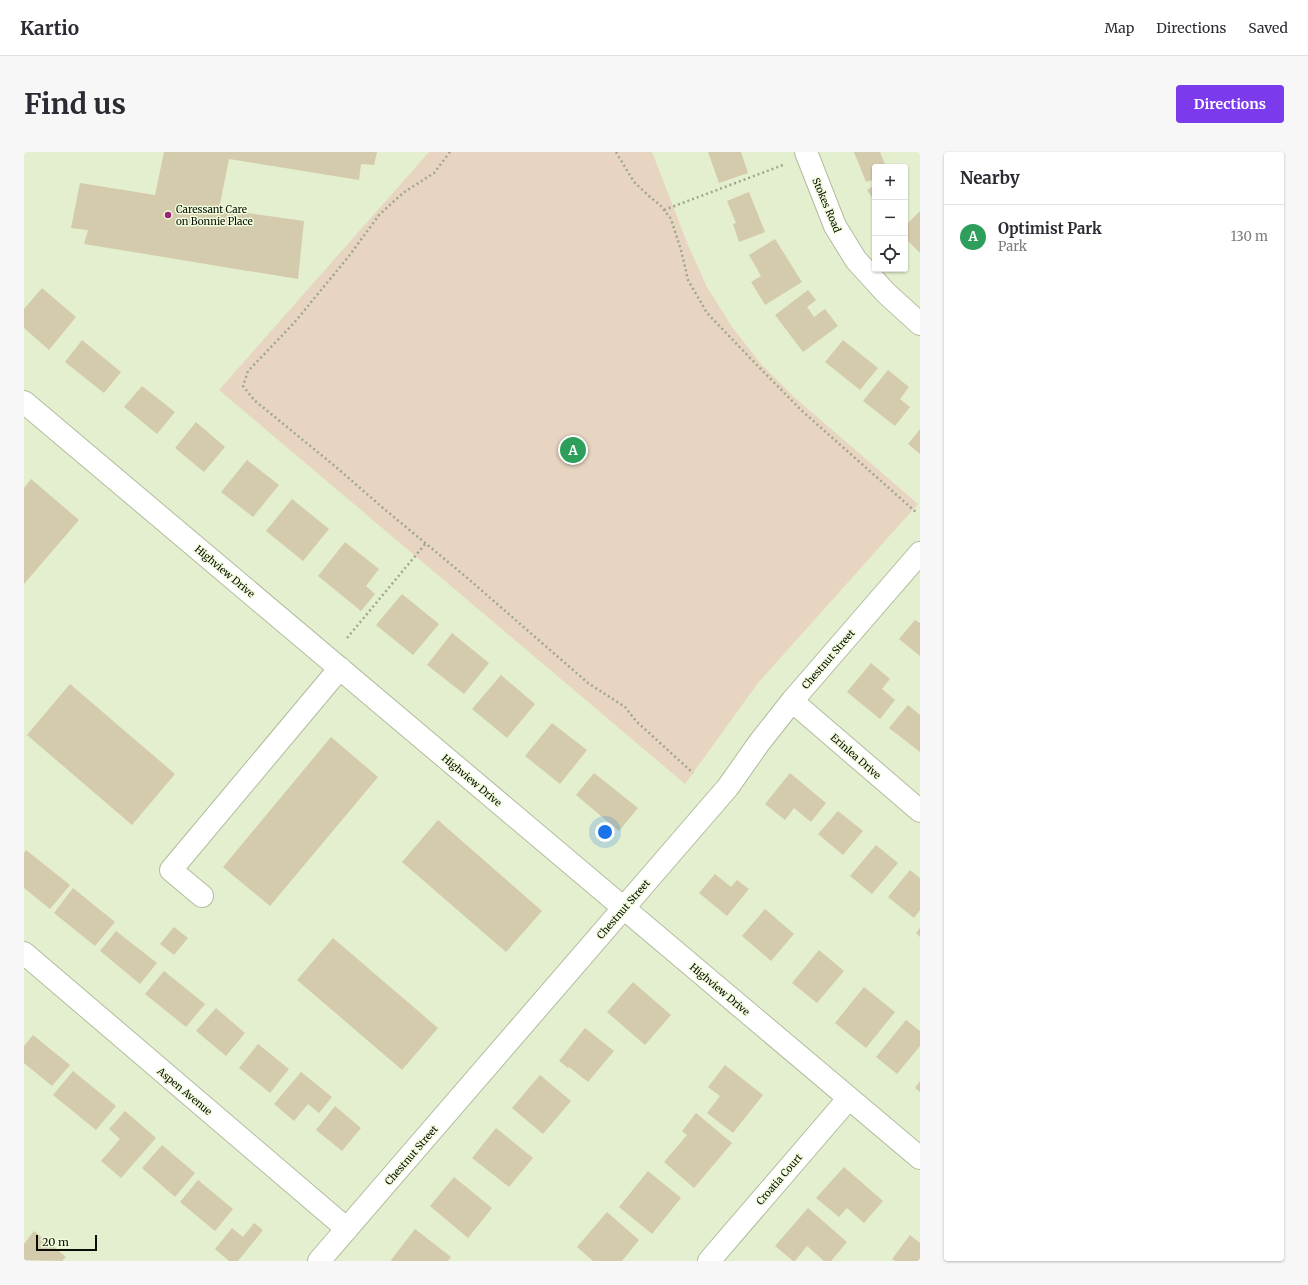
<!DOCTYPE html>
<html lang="en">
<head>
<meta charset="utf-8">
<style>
	body { margin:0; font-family:Merriweather,serif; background:#f7f7f7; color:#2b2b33 }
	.controls { position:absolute; right:12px; top:12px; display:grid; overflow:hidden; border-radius:4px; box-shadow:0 1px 3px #0004 }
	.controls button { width:36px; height:36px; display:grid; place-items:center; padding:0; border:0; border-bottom:1px solid #e1e1e2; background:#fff; color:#2b2b33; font:20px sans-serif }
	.scale { position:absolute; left:12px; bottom:10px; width:61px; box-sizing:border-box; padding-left:4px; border:2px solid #090d04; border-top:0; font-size:11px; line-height:14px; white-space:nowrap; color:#090d04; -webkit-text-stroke:3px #f0fcdc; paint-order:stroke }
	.you { position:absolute; left:581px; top:680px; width:14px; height:14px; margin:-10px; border:3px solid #fff; border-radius:50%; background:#1a73e8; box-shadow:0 0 0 6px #1a73e833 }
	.badge { display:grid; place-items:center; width:26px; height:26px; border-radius:50%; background:#7c3aed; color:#fff; font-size:13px; font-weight:700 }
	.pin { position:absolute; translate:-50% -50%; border:2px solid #fff; box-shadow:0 1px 4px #0006 }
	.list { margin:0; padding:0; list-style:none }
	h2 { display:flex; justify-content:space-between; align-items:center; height:52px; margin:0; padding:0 16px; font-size:17px }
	h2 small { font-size:13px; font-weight:400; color:#7c7c81 }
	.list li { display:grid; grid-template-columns:26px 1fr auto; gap:12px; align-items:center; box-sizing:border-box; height:64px; padding:0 16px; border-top:1px solid #e1e1e2 }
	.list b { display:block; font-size:15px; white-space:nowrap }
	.list p { margin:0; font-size:13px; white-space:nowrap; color:#7c7c81 }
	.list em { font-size:13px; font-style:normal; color:#7c7c81 }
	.icon { flex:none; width:22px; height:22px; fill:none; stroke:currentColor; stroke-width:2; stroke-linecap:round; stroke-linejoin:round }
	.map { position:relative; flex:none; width:896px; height:1109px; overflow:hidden; border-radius:4px }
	header { display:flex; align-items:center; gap:24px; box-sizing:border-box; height:56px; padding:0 20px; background:#fff; border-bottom:1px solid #e1e1e2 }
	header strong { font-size:19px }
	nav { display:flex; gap:22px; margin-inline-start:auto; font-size:14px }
	.intro { display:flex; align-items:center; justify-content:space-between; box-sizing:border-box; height:96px; padding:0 24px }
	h1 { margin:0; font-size:28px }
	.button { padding:10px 18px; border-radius:4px; background:#7c3aed; color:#fff; font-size:14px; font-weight:700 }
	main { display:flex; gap:24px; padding:0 24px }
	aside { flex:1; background:#fff; border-radius:4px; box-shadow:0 1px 3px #0004 }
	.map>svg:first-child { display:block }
	.green { fill:#e7d5c2 }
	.building { fill:#d3cbab }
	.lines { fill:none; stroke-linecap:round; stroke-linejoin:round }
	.minor-casing { stroke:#b1bc9d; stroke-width:24 }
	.path { stroke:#9ea78e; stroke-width:2.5; stroke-dasharray:2 3; stroke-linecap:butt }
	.minor { stroke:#fff; stroke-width:22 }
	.poi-dot { fill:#9c2178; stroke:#f0fcdc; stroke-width:1.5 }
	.labels { text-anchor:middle; stroke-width:3; stroke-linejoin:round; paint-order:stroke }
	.street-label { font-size:10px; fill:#090d04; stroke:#f0fcdc }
	.poi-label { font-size:10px; fill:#090d04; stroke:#f0fcdc; text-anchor:start }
</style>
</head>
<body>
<header>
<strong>Kartio</strong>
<nav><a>Map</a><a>Directions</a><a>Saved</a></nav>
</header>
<div class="intro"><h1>Find us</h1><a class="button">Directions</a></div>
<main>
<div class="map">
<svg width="896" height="1109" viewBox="0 0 896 1109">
	<rect width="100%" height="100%" fill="#e3efcf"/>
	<path class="green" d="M 405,0 L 628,0 L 664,93 L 683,135 L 708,175 L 737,212 L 770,245 L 894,352 L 734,531 L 661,632 L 195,238 Z"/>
	<path class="building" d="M 140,0 L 353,0 L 350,13 L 337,12 L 335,28 L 205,7 L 195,57 L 280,69 L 274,127 L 60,92 L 64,78 L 47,76 L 56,31 L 131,43 Z
		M 684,0 L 717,0 L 724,21 L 695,31 Z
		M 830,0 L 856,0 L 862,15 L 851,15 L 851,27 L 842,30 Z
		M 851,33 L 851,50 L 843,38 Z
		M 725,40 L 741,80 L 715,90 L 709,72 L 712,71 L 703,49 Z
		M 896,59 L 896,101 L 881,86 L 881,74 Z
		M 751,87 L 778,130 L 741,153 L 727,130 L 737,124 L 725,103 Z
		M 18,136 L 52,165 L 25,198 L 0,176 L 0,157 Z
		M 784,138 L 792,148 L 783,155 L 790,165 L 801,157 L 814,174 L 779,200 L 751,163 Z
		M 58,188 L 97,220 L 80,241 L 41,210 Z
		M 819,188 L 854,216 L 836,238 L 801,210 Z
		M 864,218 L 885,235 L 876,247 L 886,255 L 871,274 L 839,249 Z
		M 118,234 L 151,260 L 133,282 L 100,255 Z
		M 172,270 L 201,295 L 180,320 L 151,296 Z
		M 896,277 L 896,302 L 884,292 Z
		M 223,308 L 255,333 L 229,365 L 197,340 Z
		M 7,327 L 55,368 L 0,432 L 0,336 Z
		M 268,347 L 305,377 L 279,409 L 242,379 Z
		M 321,390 L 355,417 L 342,434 L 351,442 L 337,459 L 294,424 Z
		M 378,442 L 415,472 L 389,503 L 352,473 Z
		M 891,468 L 896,471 L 896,504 L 875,487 Z
		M 428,481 L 465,511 L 440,542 L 403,513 Z
		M 847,511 L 866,527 L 858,537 L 871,548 L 856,567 L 823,540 Z
		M 477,523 L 511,552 L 483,586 L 448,557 Z
		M 46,532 L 151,622 L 108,673 L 3,583 Z
		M 884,553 L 896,563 L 896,600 L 865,576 Z
		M 528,571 L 563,598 L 536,632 L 501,604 Z
		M 307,585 L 354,625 L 246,754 L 199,715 Z
		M 570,621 L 614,656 L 595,679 L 552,643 Z
		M 766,621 L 802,651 L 787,670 L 770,656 L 761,668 L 741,652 Z
		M 814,659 L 839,679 L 819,703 L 794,682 Z
		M 414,668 L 518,759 L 482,800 L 378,710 Z
		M 852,693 L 874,711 L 848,742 L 826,724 Z
		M 2,698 L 46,733 L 26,757 L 0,736 L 0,701 Z
		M 886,718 L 896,726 L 896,758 L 890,766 L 864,745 Z
		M 691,722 L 707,735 L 713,728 L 725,737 L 703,764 L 675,741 Z
		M 49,736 L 91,770 L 71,794 L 30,761 Z
		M 741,757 L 770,782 L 747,809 L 718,784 Z
		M 150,775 L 164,786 L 150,803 L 136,792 Z
		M 896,776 L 896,785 L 892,781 Z
		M 92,779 L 133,811 L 116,832 L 76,799 Z
		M 309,786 L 414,876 L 378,918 L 273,828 Z
		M 795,798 L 820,819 L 793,851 L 768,831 Z
		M 140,819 L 181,852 L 162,875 L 121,842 Z
		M 609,830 L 647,863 L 621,893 L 583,860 Z
		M 840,835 L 871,860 L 842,896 L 811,871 Z
		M 192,856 L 221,881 L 202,904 L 172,879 Z
		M 882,868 L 896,879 L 896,894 L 873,922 L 852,905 Z
		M 561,876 L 590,899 L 564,930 L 545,915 L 544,916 L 535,909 Z
		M 9,883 L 46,913 L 28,934 L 0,911 L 0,894 Z
		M 234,892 L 265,917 L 246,941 L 215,916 Z
		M 701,913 L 739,943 L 709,981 L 683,961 L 696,944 L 684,935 Z
		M 49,919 L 92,954 L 72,978 L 29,943 Z
		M 277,920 L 308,945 L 295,961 L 284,952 L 270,969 L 250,952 Z
		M 516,923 L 547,949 L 519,982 L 488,956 Z
		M 896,929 L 896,940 L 891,936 Z
		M 311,954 L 337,976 L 318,999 L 292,978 Z
		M 101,959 L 132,986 L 97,1026 L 77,1009 L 96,987 L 85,977 Z
		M 672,961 L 708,991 L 670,1036 L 640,1010 L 663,983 L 658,979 Z
		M 472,976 L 509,1006 L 485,1035 L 448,1006 Z
		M 138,993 L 171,1021 L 151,1045 L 118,1016 Z
		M 820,1015 L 859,1049 L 840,1071 L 823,1056 L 815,1065 L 792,1046 Z
		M 624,1019 L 657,1046 L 628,1082 L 595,1055 Z
		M 430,1025 L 468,1056 L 444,1086 L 406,1054 Z
		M 174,1028 L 209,1057 L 191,1079 L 156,1050 Z
		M 784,1056 L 823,1090 L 807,1109 L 800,1109 L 783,1094 L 771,1109 L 769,1109 L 751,1094 Z
		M 583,1060 L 615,1088 L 598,1109 L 569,1109 L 553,1095 Z
		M 230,1071 L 239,1078 L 214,1109 L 205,1109 L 191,1097 L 208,1076 L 219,1085 Z
		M 391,1077 L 427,1105 L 424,1109 L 368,1109 L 367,1108 Z
		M 10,1079 L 42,1105 L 38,1109 L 0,1108 L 0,1092 Z
		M 886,1083 L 896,1091 L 896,1109 L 871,1109 L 868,1107 Z"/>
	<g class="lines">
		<defs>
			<path id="minor" d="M 782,0 L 811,74 L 832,108 L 862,141 L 896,172
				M 0,250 L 896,1006
				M 768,549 L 896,659
				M 178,744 L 147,718 L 316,516
				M 0,801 L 323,1077
				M 295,1109 L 704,635 L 735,591 L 768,549 L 896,401
				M 685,1109 L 825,946"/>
		</defs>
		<use href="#minor" class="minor-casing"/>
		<path class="path" d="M 426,0 L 410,21 L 379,41 L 355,63 L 325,104 L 270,171 L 224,219 L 219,234 L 230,248 L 312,315 L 359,356 L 441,424 L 564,531 L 601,555 L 612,569 L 669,621
			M 592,0 L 610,30 L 625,44 L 636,53 L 647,67 L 657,98 L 664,128 L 683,161 L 728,208 L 777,258 L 893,361
			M 640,58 L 759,13
			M 323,486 L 402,391"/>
		<use href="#minor" class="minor"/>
	</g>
	<circle class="poi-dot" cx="144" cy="63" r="4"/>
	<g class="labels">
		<g class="street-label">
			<text transform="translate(803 53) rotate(67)" y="4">Stokes Road</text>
			<text transform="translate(201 419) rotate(40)" y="4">Highview Drive</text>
			<text transform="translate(804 507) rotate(-49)" y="4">Chestnut Street</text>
			<text transform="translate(832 604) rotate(41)" y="4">Erinlea Drive</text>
			<text transform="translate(448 628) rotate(40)" y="4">Highview Drive</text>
			<text transform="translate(599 757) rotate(-49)" y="4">Chestnut Street</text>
			<text transform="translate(696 837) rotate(40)" y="4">Highview Drive</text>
			<text transform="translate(161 939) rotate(40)" y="4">Aspen Avenue</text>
			<text transform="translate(387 1003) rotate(-49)" y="4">Chestnut Street</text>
			<text transform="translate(755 1027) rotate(-49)" y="4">Croatia Court</text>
		</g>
		<g class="poi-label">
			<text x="152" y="61">Caressant Care<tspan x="152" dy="12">on Bonnie Place</tspan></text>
		</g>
	</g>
</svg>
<div class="controls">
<button>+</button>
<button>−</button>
<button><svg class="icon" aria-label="locate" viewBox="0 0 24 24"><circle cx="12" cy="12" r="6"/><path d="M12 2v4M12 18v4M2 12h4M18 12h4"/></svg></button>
</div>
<div class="scale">20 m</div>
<div class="you"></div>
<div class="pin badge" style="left:549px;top:298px;background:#2e9e5b">A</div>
</div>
<aside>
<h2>Nearby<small></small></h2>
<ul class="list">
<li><span class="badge" style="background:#2e9e5b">A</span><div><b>Optimist Park</b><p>Park</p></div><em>130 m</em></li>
</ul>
</aside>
</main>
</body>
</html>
